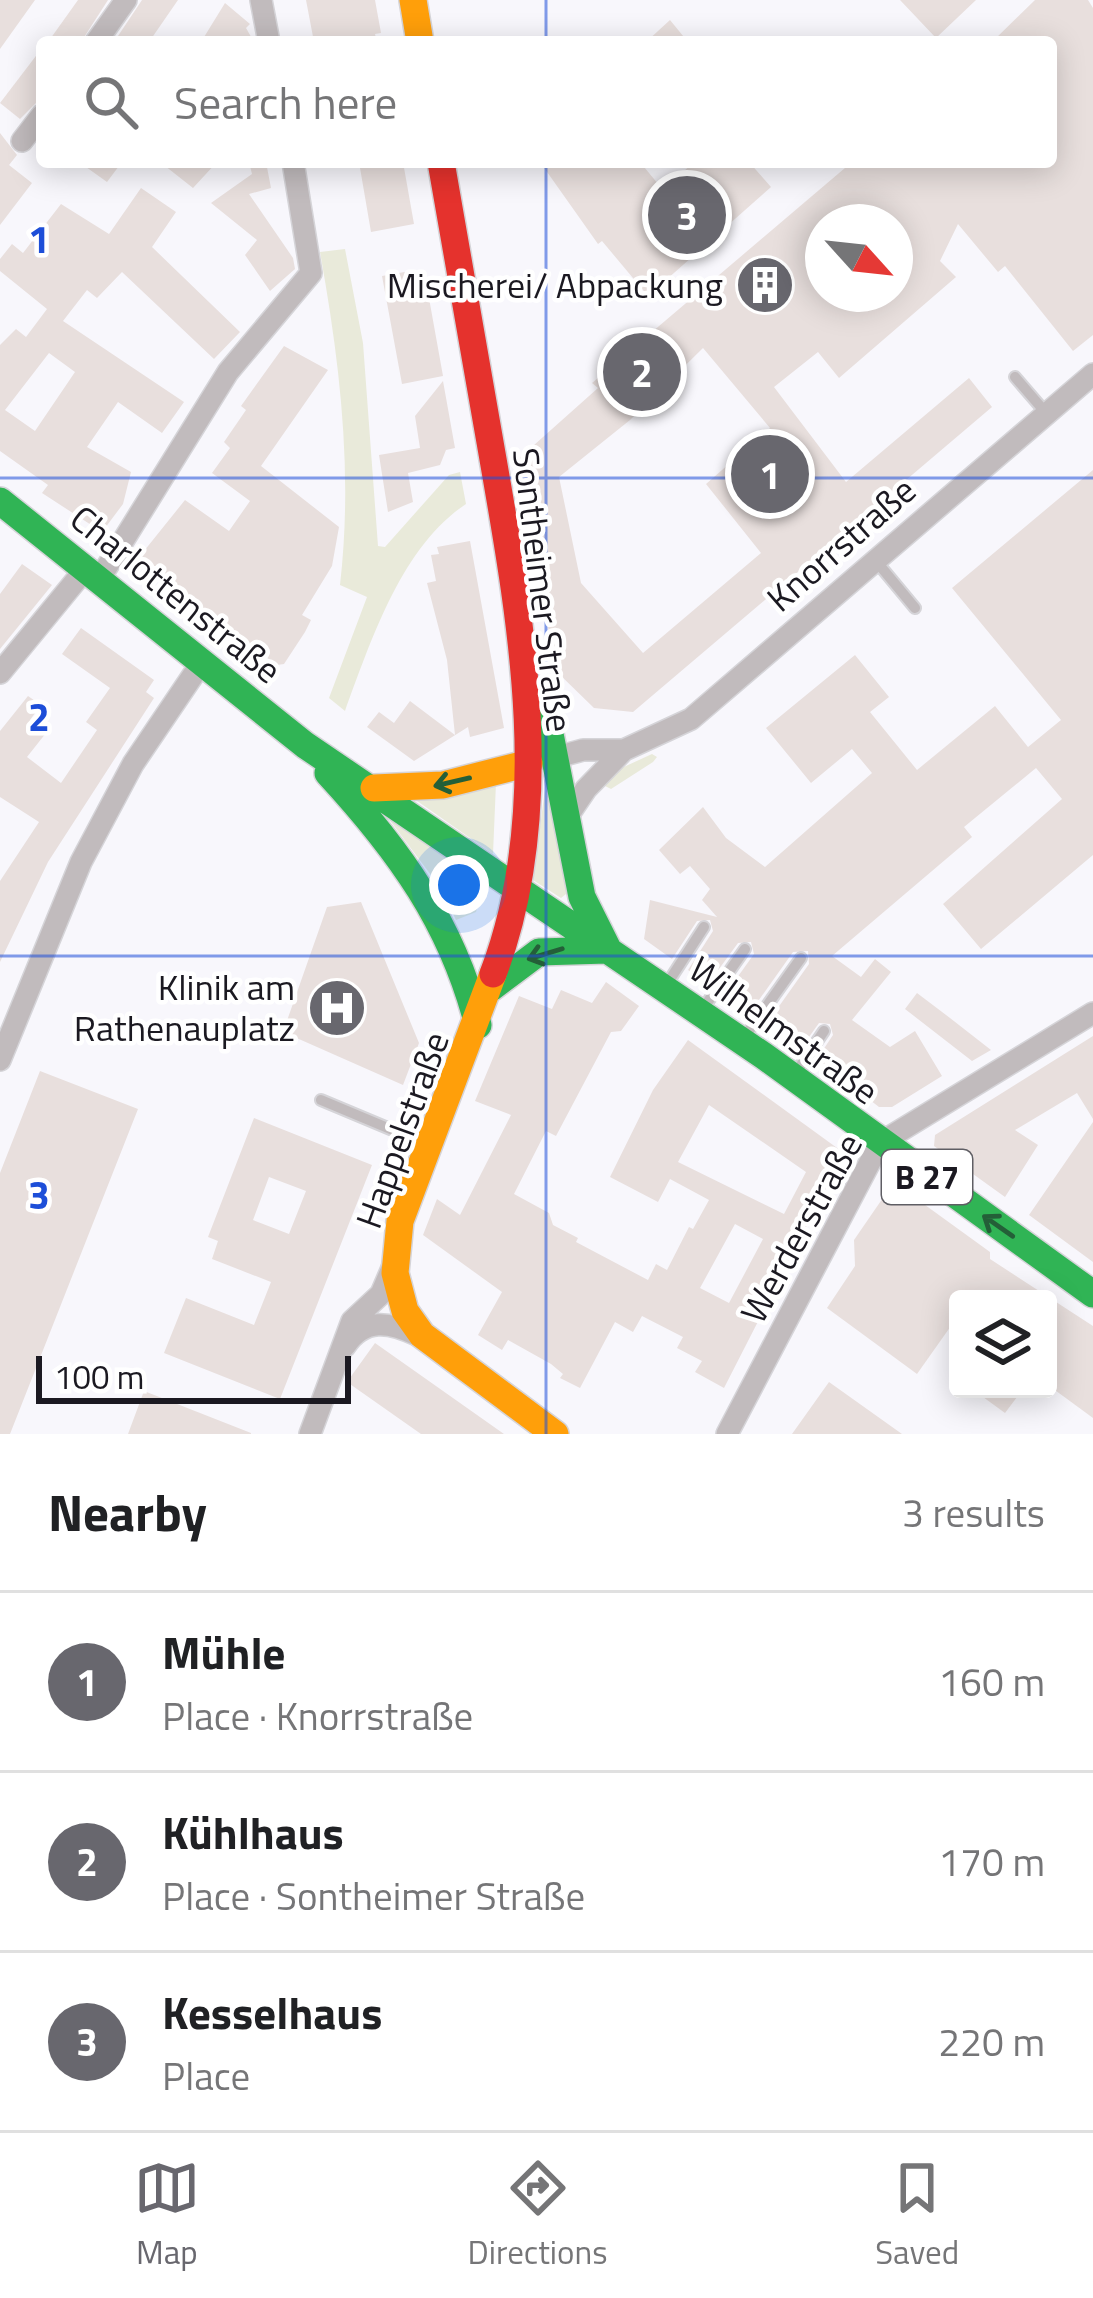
<!DOCTYPE html>
<html lang="en">
<head>
<meta charset="utf-8">
<style>
	body { margin:0; font-family:"Titillium Web",sans-serif; background:#f6f6f6; color:#202124 }
	.controls { position:absolute; right:36px; bottom:36px; display:grid; overflow:hidden; border-radius:12px; box-shadow:0 6px 30px #0003 }
	.controls button { width:108px; height:108px; display:grid; place-items:center; padding:0; border:0; border-bottom:3px solid #e0e0e0; background:#fff; color:#202124; font:60px sans-serif }
	.compass { position:absolute; left:805px; top:204px; width:108px; height:108px; border-radius:50%; background:#fff; box-shadow:0 6px 30px #0003; rotate:117deg }
	.scale { position:absolute; left:36px; bottom:30px; width:315px; box-sizing:border-box; padding-left:12px; border:6px solid #1b1921; border-top:0; font-size:33px; line-height:42px; white-space:nowrap; color:#1b1921; -webkit-text-stroke:9px #fff; paint-order:stroke }
	.you { position:absolute; left:459px; top:885px; width:42px; height:42px; margin:-30px; border:9px solid #fff; border-radius:50%; background:#1a73e8; box-shadow:0 0 0 18px #1a73e833 }
	.badge { display:grid; place-items:center; width:78px; height:78px; border-radius:50%; background:#68676e; color:#fff; font-size:39px; font-weight:700 }
	.pin { position:absolute; translate:-50% -50%; border:6px solid #fff; box-shadow:0 3px 12px #0006 }
	.list { margin:0; padding:0; list-style:none }
	h2 { display:flex; justify-content:space-between; align-items:center; height:156px; margin:0; padding:0 48px; font-size:51px }
	h2 small { font-size:39px; font-weight:400; color:#757577 }
	.list li { display:grid; grid-template-columns:78px 1fr auto; gap:36px; align-items:center; box-sizing:border-box; height:180px; padding:0 48px; border-top:3px solid #e0e0e0 }
	.list b { display:block; font-size:45px; white-space:nowrap }
	.list p { margin:0; font-size:39px; white-space:nowrap; color:#757577 }
	.list em { font-size:39px; font-style:normal; color:#757577 }
	.icon { flex:none; width:66px; height:66px; fill:none; stroke:currentColor; stroke-width:2; stroke-linecap:round; stroke-linejoin:round }
	.map { position:relative; flex:none; width:1093px; height:1434px; overflow:hidden }
	.search { position:absolute; background:#fff; box-shadow:0 6px 30px #0003; left:36px; right:36px; top:36px; height:132px; display:flex; align-items:center; gap:30px; box-sizing:border-box; padding:0 42px; border-radius:12px; color:#757577; font-size:45px }
	.sheet { height:696px; background:#fff }
	nav { display:flex; justify-content:space-around; align-items:center; box-sizing:border-box; height:168px; border-top:3px solid #e0e0e0; background:#fff; font-size:33px; color:#757577 }
	nav a { display:grid; justify-items:center; gap:6px }
	nav .on { color:#68676e }
	.map>svg:first-child { display:block }
	.green { fill:#e9eada }
	.building { fill:#e8dfdd; fill-rule:evenodd }
	.lines { fill:none; stroke-linecap:round; stroke-linejoin:round }
	.lane-casing { stroke:#d5d4d8; stroke-width:14 }
	.street-casing { stroke:#d5d4d8; stroke-width:24 }
	.fast-casing { stroke:#d5d4d8; stroke-width:30 }
	.slow-casing { stroke:#d5d4d8; stroke-width:30 }
	.jam-casing { stroke:#d5d4d8; stroke-width:30 }
	.lane { stroke:#c1bbbd; stroke-width:10 }
	.street { stroke:#c1bbbd; stroke-width:21 }
	.fast { stroke:#30b455; stroke-width:27 }
	.slow { stroke:#ff9f0a; stroke-width:27 }
	.jam { stroke:#e5322d; stroke-width:27 }
	.oneway { stroke:#245f38 }
	.grid { fill:none; stroke:#1d4ed8; stroke-width:3; stroke-opacity:0.55 }
	.labels { text-anchor:middle; stroke-width:9; stroke-linejoin:round; paint-order:stroke }
	.shield { fill:#fff; stroke:#5f5e64; stroke-width:3 }
	.shield-label { font-size:33px; font-weight:bold; fill:#1b1921 }
	.poi-label { font-size:36px; fill:#1b1921; stroke:#fff; text-anchor:end }
	.street-label { font-size:36px; fill:#1b1921; stroke:#fff }
	.grid-label { font-size:39px; text-anchor:middle; font-weight:bold; fill:#1d4ed8; stroke:#fff; stroke-width:9; stroke-linejoin:round; paint-order:stroke }
</style>
</head>
<body>
<div class="map">
<svg width="1093" height="1434" viewBox="0 0 1093 1434">
	<rect width="100%" height="100%" fill="#f8f7fc"/>
	<path class="green" d="M 345,249 L 363,343 L 378,546 L 385,547 L 449,475 L 460,472 L 466,504 C 401,547 371,641 345,711 L 329,698 L 367,597 L 340,585 C 353,472 340,364 320,252 Z
		M 652,754 L 657,757 L 653,762 L 611,789 L 601,784 L 615,771 Z
		M 496,783 L 493,854 L 410,796 Z
		M 545,789 L 571,890 L 561,898 L 533,880 Z
		M 388,818 L 485,878 L 476,912 L 456,920 L 440,887 Z"/>
	<path class="building" d="M 0,0 L 35,0 L 0,49 Z
		M 78,0 L 108,0 L 81,42 L 48,42 Z
		M 142,0 L 178,0 L 149,42 L 114,42 Z
		M 306,0 L 375,0 L 381,33 L 375,34 L 377,42 L 314,42 Z
		M 900,0 L 976,0 L 936,38 Z
		M 1035,0 L 1088,0 L 1093,8 L 1093,335 L 1073,351 L 1005,266 L 998,272 L 958,224 L 940,261 L 956,277 L 839,378 L 818,352 L 774,387 L 846,482 L 969,378 L 992,407 L 633,712 L 594,708 L 557,672 L 515,462 L 598,388 L 592,383 L 852,162 L 1051,162 L 1051,42 L 992,42 ZM 823,222 L 895,222 L 895,294 L 823,294 ZM 703,348 L 770,428 L 706,484 L 761,553 L 643,653 L 581,583 L 559,477 L 630,420 Z
		M 225,3 L 250,24 L 246,28 L 254,42 L 201,42 Z
		M 670,20 L 688,42 L 646,42 Z
		M 42,48 L 42,97 L 20,119 L 0,103 Z
		M 0,133 L 17,155 L 9,165 L 32,183 L 0,225 Z
		M 79,162 L 122,162 L 107,182 Z
		M 160,162 L 217,162 L 193,188 Z
		M 249,162 L 266,162 L 271,188 L 249,194 L 293,258 L 295,269 L 270,291 L 245,255 L 257,240 L 211,203 L 252,174 Z
		M 359,162 L 403,162 L 414,224 L 371,232 Z
		M 540,162 L 640,162 L 663,190 L 694,162 L 749,162 L 771,187 L 648,296 L 602,241 L 598,244 Z
		M 141,188 L 176,212 L 152,247 L 240,332 L 214,359 L 122,272 L 97,298 L 87,290 L 63,321 L 184,402 L 162,433 L 118,402 L 87,447 L 131,472 L 123,504 L 102,532 L 42,493 L 48,485 L 0,451 L 0,345 L 16,329 L 26,337 L 47,309 L 0,271 L 0,259 L 12,244 L 23,253 L 61,204 L 109,234 ZM 49,353 L 75,372 L 35,431 L 5,410 Z
		M 410,271 L 418,288 L 427,287 L 443,376 L 402,384 L 382,276 Z
		M 284,346 L 328,370 L 261,466 L 339,527 L 332,566 L 302,615 L 311,620 L 305,632 L 284,664 L 277,665 L 136,561 L 185,500 L 229,531 L 250,501 L 212,473 L 230,448 L 224,442 L 246,410 L 241,406 Z
		M 443,381 L 455,448 L 446,450 L 440,465 L 408,473 L 413,502 L 388,512 L 379,455 L 420,448 L 415,416 Z
		M 1093,470 L 1093,855 L 981,949 L 943,904 L 1062,799 L 1036,768 L 964,827 L 972,837 L 832,956 L 861,977 L 875,959 L 891,972 L 852,1020 L 890,1047 L 915,1031 L 942,1076 L 892,1107 L 879,1107 L 817,1059 L 833,1035 L 830,1024 L 819,1023 L 799,1051 L 765,1026 L 809,964 L 808,951 L 793,952 L 749,1014 L 724,996 L 754,954 L 751,942 L 738,943 L 708,984 L 688,970 L 713,931 L 710,920 L 697,921 L 672,959 L 644,939 L 650,900 L 717,917 L 702,900 L 710,889 L 690,866 L 680,874 L 659,850 L 703,807 L 726,838 L 765,867 L 872,773 L 852,749 L 811,783 L 766,728 L 855,655 L 889,697 L 870,712 L 917,770 L 995,706 L 1028,747 L 1061,720 L 952,588 Z
		M 470,541 L 504,728 L 470,737 L 468,727 L 414,761 L 367,727 L 379,712 L 394,723 L 410,701 L 455,735 L 447,660 L 427,583 L 436,581 L 431,555 L 439,554 L 437,547 Z
		M 22,564 L 52,585 L 0,649 L 0,594 Z
		M 81,628 L 154,680 L 146,692 L 154,698 L 48,862 L 0,962 L 0,881 L 39,822 L 0,797 L 0,731 L 28,696 L 41,705 L 30,720 L 46,733 L 27,757 L 61,783 L 97,730 L 86,722 L 110,688 L 62,654 Z
		M 361,902 L 419,1043 L 403,1085 L 283,1032 L 327,907 Z
		M 606,982 L 639,1006 L 621,1031 L 611,1032 L 556,1136 L 546,1131 L 514,1194 L 549,1213 L 553,1225 L 578,1238 L 576,1242 L 648,1280 L 656,1264 L 667,1270 L 689,1227 L 693,1229 L 709,1200 L 670,1179 L 658,1202 L 610,1177 L 653,1090 L 688,1040 L 844,1153 L 724,1388 L 695,1372 L 702,1361 L 677,1348 L 683,1337 L 642,1316 L 633,1332 L 615,1322 L 580,1388 L 560,1378 L 563,1374 L 551,1364 L 508,1340 L 502,1350 L 478,1335 L 502,1292 L 423,1235 L 437,1199 L 460,1215 L 511,1115 L 475,1101 L 519,996 L 552,1009 L 561,990 L 592,1003 ZM 709,1105 L 806,1172 L 784,1214 L 678,1162 ZM 735,1224 L 763,1239 L 729,1303 L 700,1288 Z
		M 917,993 L 950,1018 L 991,1050 L 972,1061 L 905,1009 Z
		M 1093,1036 L 1093,1119 L 1077,1093 L 1015,1130 L 1038,1145 L 1005,1197 L 934,1146 L 935,1135 Z
		M 40,1071 L 138,1109 L 10,1434 L 0,1434 L 0,1173 Z
		M 254,1118 L 372,1165 L 280,1399 L 164,1353 L 186,1298 L 254,1325 L 271,1282 L 212,1259 L 218,1241 L 208,1237 ZM 269,1177 L 306,1191 L 289,1234 L 253,1220 Z
		M 1093,1122 L 1093,1262 L 1029,1215 Z
		M 903,1189 L 990,1252 L 990,1259 L 1093,1326 L 1093,1418 L 1048,1385 L 1048,1299 L 958,1299 L 958,1316 L 917,1374 L 827,1308 L 855,1266 L 854,1240 L 887,1192 Z
		M 375,1343 L 504,1434 L 421,1434 L 347,1382 Z
		M 829,1382 L 902,1434 L 792,1434 Z
		M 972,1389 L 1023,1389 L 1005,1413 Z
		M 144,1391 L 251,1433 L 251,1434 L 128,1434 Z"/>
	<g class="lines">
		<defs>
			<path id="lane" d="M 1015,377 L 1046,413
				M 876,561 L 915,608
				M 667,984 L 704,927
				M 702,1010 L 745,949
				M 743,1039 L 801,958
				M 795,1074 L 824,1031
				M 321,1100 L 426,1144"/>
			<path id="street" d="M 261,0 L 269,42
				M 96,42 L 126,0
				M 22,141 L 42,115
				M 100,578 L 228,372 L 311,273 L 293,162
				M 0,673 L 87,567
				M 546,760 L 583,750 L 624,750 L 691,719 L 1093,374
				M 565,820 L 586,789 L 624,750
				M 0,1060 L 81,862 L 133,764 L 202,662
				M 345,1346 C 364,1317 390,1322 417,1335
				M 310,1434 L 352,1321 L 381,1294 L 393,1266
				M 727,1434 L 880,1143 L 1093,1013"/>
			<path id="fast" d="M 0,501 L 305,745 L 519,890
				M 542,693 L 582,897 L 608,949
				M 328,773 C 399,850 452,923 478,1025
				M 519,890 L 764,1056 L 1093,1294
				M 491,988 L 539,952 L 607,950"/>
			<path id="slow" d="M 413,0 L 420,42
				M 374,788 L 443,785 L 529,763
				M 493,974 L 400,1221 L 395,1273 L 405,1311 L 422,1335 L 555,1434"/>
			<path id="jam" d="M 441,162 C 457,255 474,348 490,442 C 520,614 557,806 493,974"/>
		</defs>
		<use href="#lane" class="lane-casing"/>
		<use href="#street" class="street-casing"/>
		<use href="#fast" class="fast-casing"/>
		<use href="#slow" class="slow-casing"/>
		<use href="#jam" class="jam-casing"/>
		<use href="#lane" class="lane"/>
		<use href="#street" class="street"/>
		<use href="#fast" class="fast"/>
		<use href="#slow" class="slow"/>
		<use href="#jam" class="jam"/>
	</g>
	<defs><path id="oneway-shaft" d="M-6 0H5M1.5-3L5.5 0L1.5 3" fill="none" stroke-width="1.6" stroke-linecap="round" stroke-linejoin="round" transform="scale(3)"/></defs>
	<g class="oneway">
		<use href="#oneway-shaft" transform="translate(452 782) rotate(167)"/>
		<use href="#oneway-shaft" transform="translate(545 954) rotate(163)"/>
		<use href="#oneway-shaft" transform="translate(998 1226) rotate(-145)"/>
	</g>
	<path class="grid" d="M 546,0 L 546,42M 546,162 L 546,1434M 0,478 L 1093,478M 0,956 L 1093,956"/>
	<defs>
		<symbol id="building-disc" viewBox="-11 -11 22 22"><circle r="9.5" fill="#68676e" stroke="#fff"/><path d="M-4-6H4V6H1V3H-1V6H-4ZM-2.5-4.3h1.7v1.8h-1.7ZM.8-4.3h1.7v1.8H.8ZM-2.5-1h1.7V.8h-1.7ZM.8-1h1.7V.8H.8Z" fill="#fff"/></symbol>
		<symbol id="hospital-disc" viewBox="-11 -11 22 22"><circle r="9.5" fill="#68676e" stroke="#fff"/><path d="M-5-5h3v3.5h4V-5h3V5h-3V1.5h-4V5h-3Z" fill="#fff"/></symbol>
	</defs>
	<g fill-rule="evenodd">
		<use href="#building-disc" x="732" y="252" width="66" height="66"/>
		<use href="#hospital-disc" x="304" y="975" width="66" height="66"/>
	</g>
	<g class="labels">
		<rect class="shield" x="882" y="1150" width="90" height="54" rx="9"/>
		<g class="shield-label">
			<text x="927" y="1189">B 27</text>
		</g>
		<g class="poi-label">
			<text x="723" y="298">Mischerei/ Abpackung</text>
			<text x="295" y="1000">Klinik am<tspan x="295" dy="41">Rathenauplatz</tspan></text>
		</g>
		<g class="street-label">
			<text transform="translate(841 544) rotate(-41)" y="13">Knorrstraße</text>
			<text transform="translate(543 590) rotate(83)" y="13">Sontheimer Straße</text>
			<text transform="translate(176 594) rotate(39)" y="13">Charlottenstraße</text>
			<text transform="translate(784 1030) rotate(36)" y="13">Wilhelmstraße</text>
			<text transform="translate(402 1130) rotate(-70)" y="13">Happelstraße</text>
			<text transform="translate(801 1228) rotate(-61)" y="13">Werderstraße</text>
		</g>
	</g>
	<g class="grid-label">
		<text x="39" y="253">1</text>
		<text x="39" y="731">2</text>
		<text x="39" y="1209">3</text>
	</g>
</svg>
<div class="controls">
<button><svg class="icon" aria-label="layers" viewBox="0 0 24 24"><path d="M12 4l9 5-9 5-9-5zM3 14l9 5 9-5"/></svg></button>
</div>
<svg class="compass" viewBox="-18 -18 36 36"><path d="M0-13l5 13h-10z" fill="#e53935"/><path d="M0 13l5-13h-10z" fill="#757577"/></svg>
<div class="scale">100 m</div>
<div class="you"></div>
<div class="pin badge" style="left:770px;top:474px">1</div>
<div class="pin badge" style="left:642px;top:372px">2</div>
<div class="pin badge" style="left:687px;top:215px">3</div>
<div class="search"><svg class="icon" aria-label="search" viewBox="0 0 24 24"><circle cx="10" cy="10" r="6"/><path d="M15 15l6 6"/></svg>Search here</div>
</div>
<section class="sheet">
<h2>Nearby<small>3 results</small></h2>
<ul class="list">
<li><span class="badge">1</span><div><b>Mühle</b><p>Place · Knorrstraße</p></div><em>160 m</em></li>
<li><span class="badge">2</span><div><b>Kühlhaus</b><p>Place · Sontheimer Straße</p></div><em>170 m</em></li>
<li><span class="badge">3</span><div><b>Kesselhaus</b><p>Place</p></div><em>220 m</em></li>
</ul>
</section>
<nav>
<a class="on"><svg class="icon" aria-label="map" viewBox="0 0 24 24"><path d="M3 6l6-2 6 2 6-2v14l-6 2-6-2-6 2zM9 4v14M15 6v14"/></svg>Map</a>
<a><svg class="icon" aria-label="directions" viewBox="0 0 24 24"><path d="M12 3l9 9-9 9-9-9zM9 14v-3h6M13 9l2 2-2 2"/></svg>Directions</a>
<a><svg class="icon" aria-label="saved" viewBox="0 0 24 24"><path d="M7 4h10v16l-5-4-5 4z"/></svg>Saved</a>
</nav>
</body>
</html>
